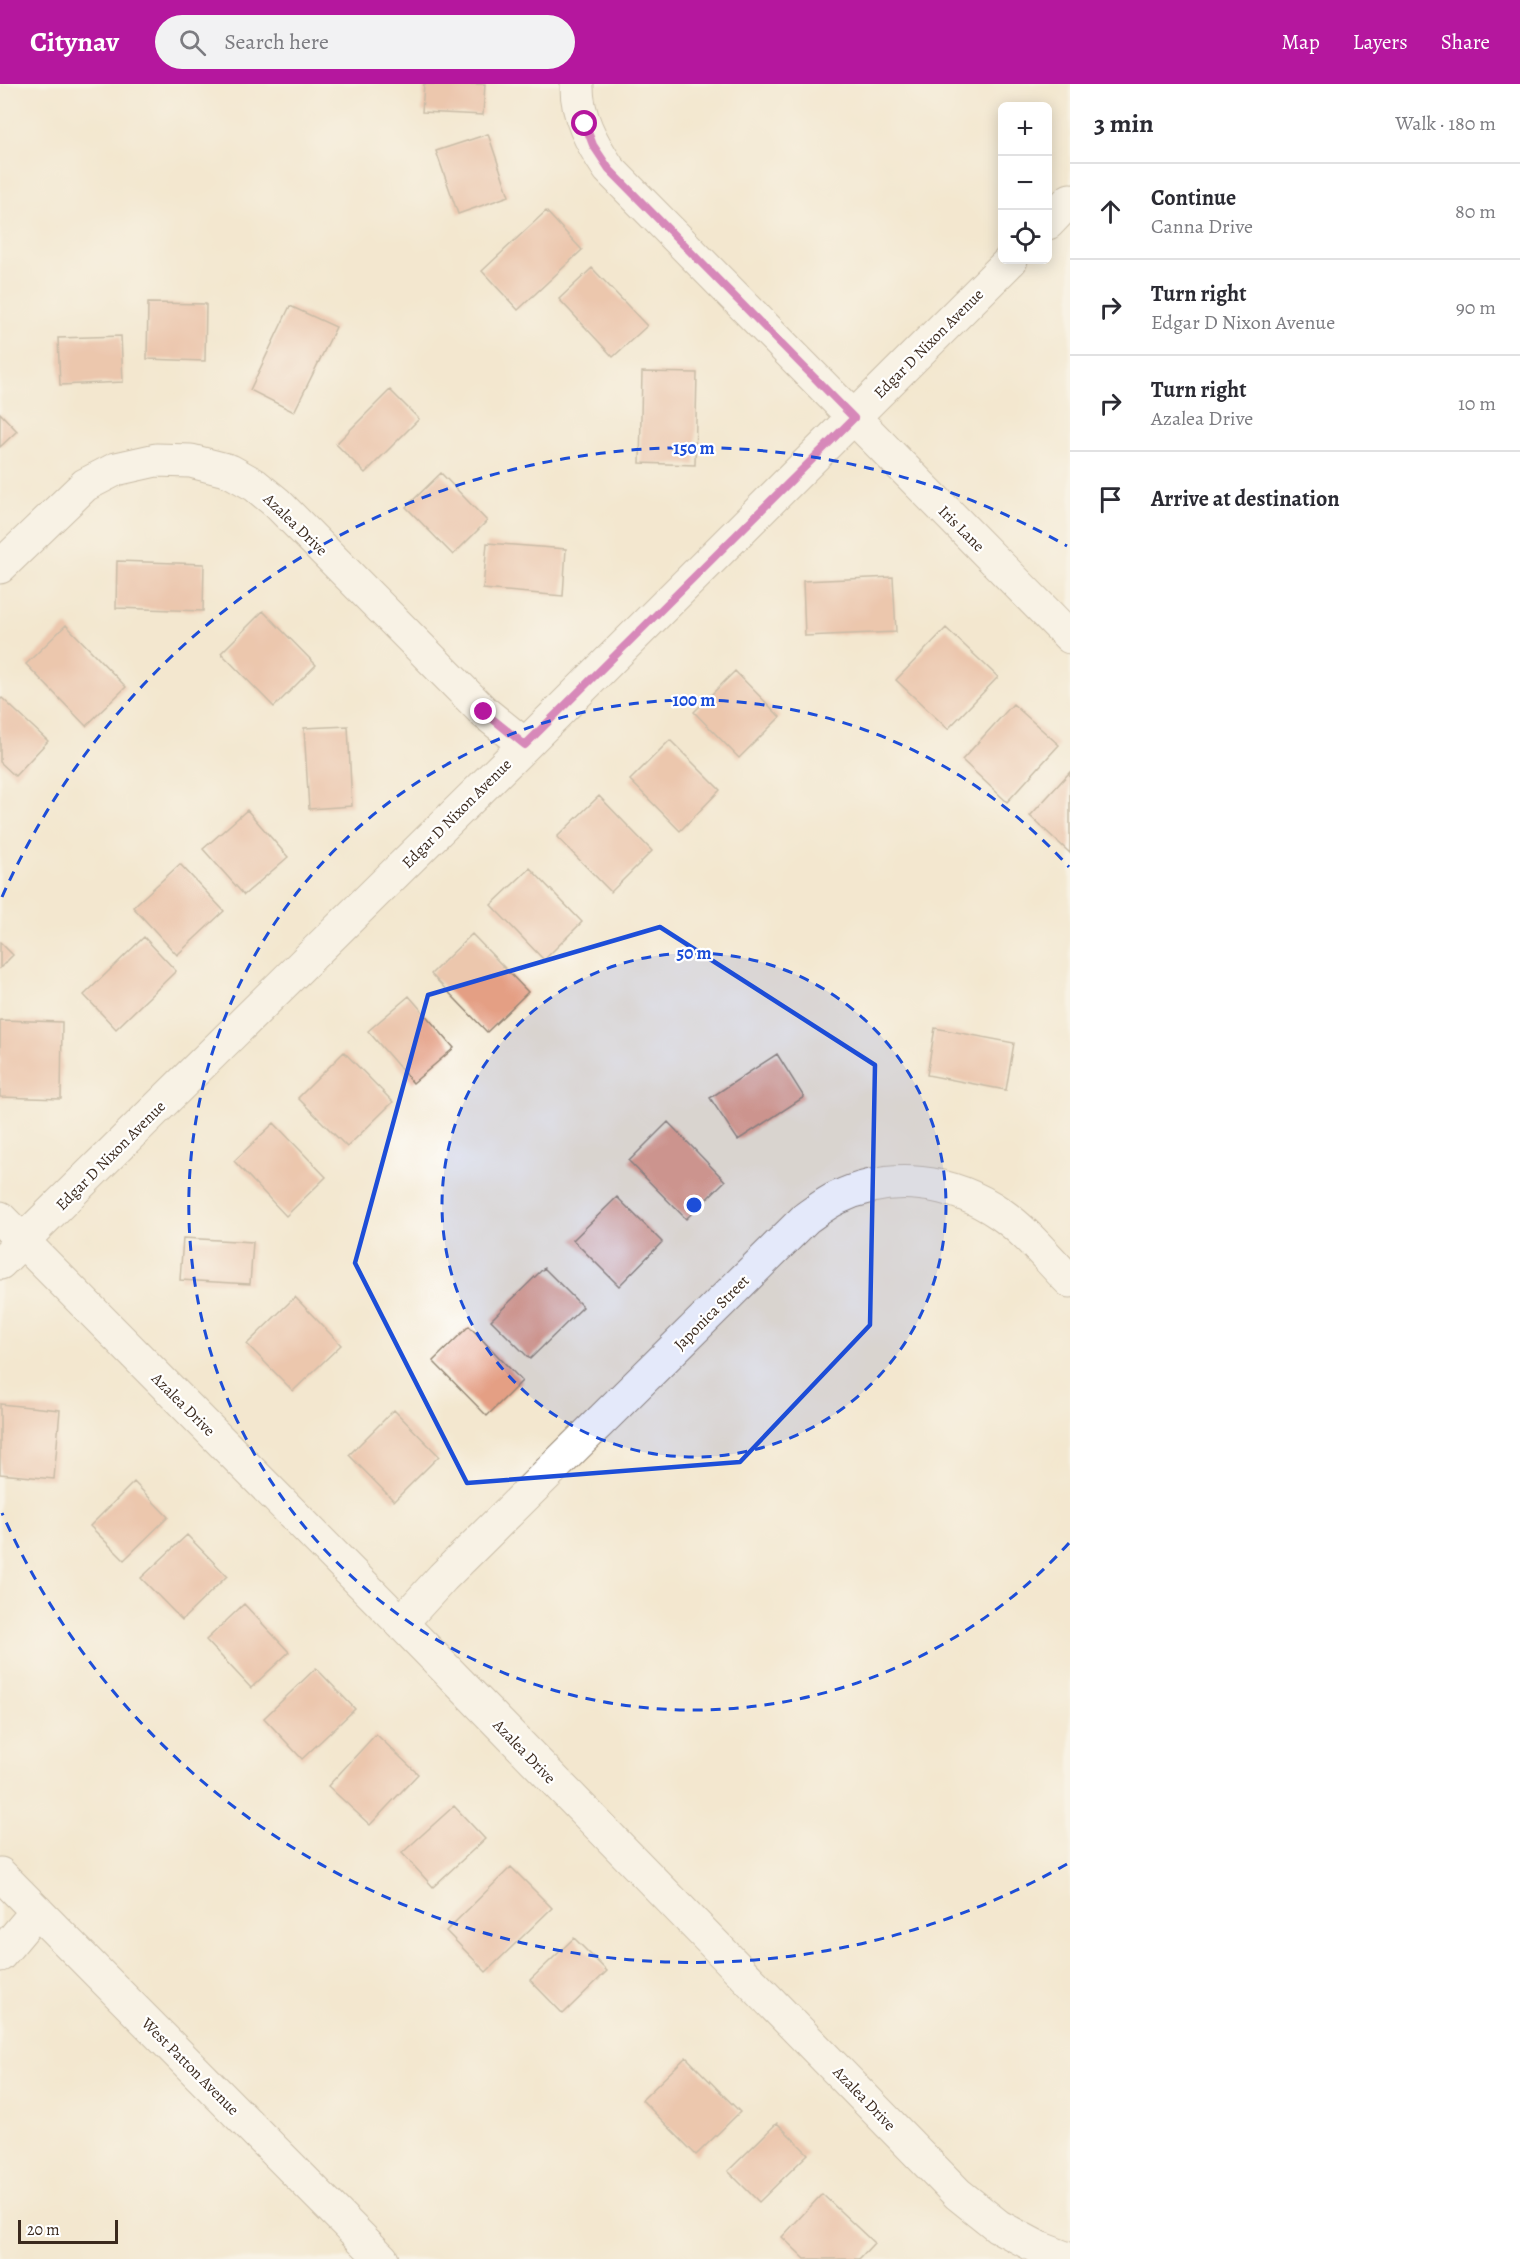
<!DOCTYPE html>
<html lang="en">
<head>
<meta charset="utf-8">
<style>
	body { margin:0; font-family:Alegreya,serif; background:#f2f2f3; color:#2b2b33 }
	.controls { position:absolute; right:18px; top:18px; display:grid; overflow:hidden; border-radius:9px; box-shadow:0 3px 15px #0003 }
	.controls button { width:54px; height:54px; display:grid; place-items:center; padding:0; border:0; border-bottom:2px solid #e1e1e2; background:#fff; color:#2b2b33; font:30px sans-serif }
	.scale { position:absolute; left:18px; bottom:15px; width:100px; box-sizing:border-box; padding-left:6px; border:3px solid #3b2a1e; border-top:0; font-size:16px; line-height:21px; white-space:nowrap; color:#3b2a1e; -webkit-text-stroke:4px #fff; paint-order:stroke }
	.stop { position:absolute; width:18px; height:18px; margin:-14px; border:4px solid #b5179e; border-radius:50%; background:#fff }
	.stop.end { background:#b5179e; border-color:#fff; box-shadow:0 2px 6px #0008 }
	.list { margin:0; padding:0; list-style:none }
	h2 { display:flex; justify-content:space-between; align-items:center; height:78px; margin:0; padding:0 24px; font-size:26px }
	h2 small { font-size:20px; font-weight:400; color:#7c7c81 }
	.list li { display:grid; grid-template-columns:39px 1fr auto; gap:18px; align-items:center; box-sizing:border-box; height:96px; padding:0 24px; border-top:2px solid #e1e1e2 }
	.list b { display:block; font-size:22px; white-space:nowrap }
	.list p { margin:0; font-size:20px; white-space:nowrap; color:#7c7c81 }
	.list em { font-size:20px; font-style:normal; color:#7c7c81 }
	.icon { flex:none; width:33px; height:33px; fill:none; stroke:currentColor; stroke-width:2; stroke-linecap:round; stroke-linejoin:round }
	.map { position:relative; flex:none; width:1070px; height:2175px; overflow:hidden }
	header { display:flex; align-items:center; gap:36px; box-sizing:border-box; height:84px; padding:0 30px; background:#b5179e; color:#fff }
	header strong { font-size:28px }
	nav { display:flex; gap:33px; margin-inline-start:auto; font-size:21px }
	.search { width:420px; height:54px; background:#f2f2f3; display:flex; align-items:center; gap:15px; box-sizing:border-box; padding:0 21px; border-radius:33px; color:#7c7c81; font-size:22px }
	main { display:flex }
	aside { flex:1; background:#fff }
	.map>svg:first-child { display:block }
	.building { fill:#e49f84 }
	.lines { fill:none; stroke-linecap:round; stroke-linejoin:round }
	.minor-casing { stroke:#978876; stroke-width:35 }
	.minor { stroke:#fff; stroke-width:33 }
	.route { stroke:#b5179e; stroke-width:8 }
	.marked { fill:none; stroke:#1d4ed8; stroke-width:4.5; stroke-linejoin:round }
	.ring { fill:none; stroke:#1d4ed8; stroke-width:3; stroke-dasharray:10 8 }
	.labels { text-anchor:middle; stroke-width:4.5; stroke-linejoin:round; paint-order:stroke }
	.street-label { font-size:16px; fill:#3b2a1e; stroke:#fff }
	.centre { fill:#1d4ed8; stroke:#fff; stroke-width:3 }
	.ring-label { font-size:18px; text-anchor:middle; font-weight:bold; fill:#1d4ed8; stroke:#fff; stroke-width:4.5; stroke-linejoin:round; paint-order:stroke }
</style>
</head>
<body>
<header>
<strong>Citynav</strong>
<div class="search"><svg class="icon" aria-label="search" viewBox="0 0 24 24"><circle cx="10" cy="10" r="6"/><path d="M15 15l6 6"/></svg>Search here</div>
<nav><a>Map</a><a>Layers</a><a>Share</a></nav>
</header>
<main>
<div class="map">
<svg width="1070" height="2175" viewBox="0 0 1070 2175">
	<rect width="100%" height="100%" fill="#fff"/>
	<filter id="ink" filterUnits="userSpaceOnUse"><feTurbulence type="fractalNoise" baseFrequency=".0167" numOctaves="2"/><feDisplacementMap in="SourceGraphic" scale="12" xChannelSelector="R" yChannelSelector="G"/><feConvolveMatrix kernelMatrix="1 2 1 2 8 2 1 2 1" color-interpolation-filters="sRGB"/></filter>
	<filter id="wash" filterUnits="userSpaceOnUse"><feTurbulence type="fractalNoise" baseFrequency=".008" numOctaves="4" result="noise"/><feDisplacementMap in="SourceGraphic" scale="24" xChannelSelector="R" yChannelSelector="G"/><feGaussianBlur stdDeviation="1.35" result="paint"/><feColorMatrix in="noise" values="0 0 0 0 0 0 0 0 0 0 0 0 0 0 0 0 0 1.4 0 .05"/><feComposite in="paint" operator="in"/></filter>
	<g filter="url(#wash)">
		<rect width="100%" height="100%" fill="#f3e7cf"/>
		<g id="blocks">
			<path class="building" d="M 424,0 L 485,0 L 483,31 L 422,28 Z
				M 488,50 L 509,112 L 458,130 L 436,67 Z
				M 546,127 L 582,166 L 518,226 L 482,187 Z
				M 592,184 L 647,242 L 613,273 L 559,215 Z
				M 148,219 L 206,220 L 205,277 L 147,275 Z
				M 290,222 L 336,243 L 294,328 L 250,306 Z
				M 121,252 L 123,298 L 60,301 L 58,254 Z
				M 642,288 L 697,289 L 695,381 L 640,379 Z
				M 390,306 L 419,335 L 365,389 L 336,360 Z
				M 0,329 L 17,347 L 0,363 Z
				M 441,389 L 487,437 L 453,471 L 406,423 Z
				M 487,459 L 566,465 L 563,512 L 483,505 Z
				M 117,477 L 204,480 L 203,527 L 116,524 Z
				M 893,493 L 896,548 L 805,552 L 803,497 Z
				M 263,527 L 316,581 L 274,623 L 221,569 Z
				M 66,541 L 126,603 L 86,642 L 26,580 Z
				M 946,544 L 998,593 L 948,645 L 896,596 Z
				M 735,587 L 780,633 L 739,674 L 694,628 Z
				M 2,614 L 48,657 L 15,692 L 0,678 L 0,616 Z
				M 1013,620 L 1059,661 L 1007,718 L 962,676 Z
				M 348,642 L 352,722 L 309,725 L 304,644 Z
				M 670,656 L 720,706 L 680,747 L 630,696 Z
				M 1070,688 L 1070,769 L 1030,732 Z
				M 599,712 L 652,767 L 611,808 L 557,753 Z
				M 247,726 L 288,773 L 244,811 L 203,765 Z
				M 180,780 L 224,827 L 177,871 L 133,823 Z
				M 530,784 L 582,838 L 544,876 L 491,821 Z
				M 472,850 L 528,908 L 487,948 L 431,890 Z
				M 144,853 L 176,887 L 116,945 L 84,911 Z
				M 0,858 L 13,871 L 0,884 Z
				M 409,912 L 454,964 L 413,999 L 368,947 Z
				M 0,936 L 62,938 L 61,1015 L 0,1013 Z
				M 935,944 L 1014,959 L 1006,1006 L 927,991 Z
				M 344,968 L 393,1018 L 347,1063 L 298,1014 Z
				M 777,970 L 804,1013 L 738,1056 L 710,1014 Z
				M 668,1038 L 725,1097 L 686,1135 L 629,1077 Z
				M 274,1039 L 326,1093 L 286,1132 L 234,1077 Z
				M 617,1113 L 662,1158 L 619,1202 L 573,1156 Z
				M 183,1154 L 253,1158 L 250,1200 L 180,1196 Z
				M 544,1184 L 583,1223 L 530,1275 L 491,1236 Z
				M 295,1213 L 341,1261 L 293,1307 L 247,1260 Z
				M 469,1242 L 522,1297 L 487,1332 L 433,1277 Z
				M 0,1320 L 60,1326 L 54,1395 L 0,1390 Z
				M 394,1326 L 439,1372 L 394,1417 L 349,1371 Z
				M 134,1398 L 168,1433 L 124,1476 L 90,1442 Z
				M 187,1451 L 227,1492 L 182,1536 L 141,1494 Z
				M 244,1520 L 289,1568 L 251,1604 L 206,1556 Z
				M 316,1584 L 355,1625 L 302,1675 L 264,1634 Z
				M 376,1650 L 418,1690 L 370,1741 L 328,1702 Z
				M 454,1722 L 485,1755 L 433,1803 L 402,1769 Z
				M 511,1783 L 552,1824 L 486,1888 L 446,1847 Z
				M 574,1854 L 607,1887 L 563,1930 L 530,1896 Z
				M 686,1973 L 740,2028 L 696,2071 L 642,2016 Z
				M 777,2039 L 808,2070 L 759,2118 L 728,2087 Z
				M 822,2110 L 874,2159 L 859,2175 L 805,2175 L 782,2153 Z"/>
		</g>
	</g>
	<g filter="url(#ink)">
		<use href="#blocks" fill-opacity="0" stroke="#978876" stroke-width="1.5"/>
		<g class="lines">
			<defs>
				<path id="minor" d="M 577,0 C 576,31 592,60 609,85 L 1070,553
					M 1048,139 L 1070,116
					M 0,483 L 85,401 L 116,385 L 156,376 L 191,377 L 230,387 L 255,401 L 277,419 L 484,628 L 525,661
					M 0,1134 L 401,1539 L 958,2110 L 998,2142 L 1039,2164 L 1068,2175
					M 0,1179 L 525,661 L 1011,176
					M 401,1539 L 443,1493 L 806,1134 C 816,1127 826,1119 837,1114 C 891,1088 952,1096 1001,1130 C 1027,1148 1048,1175 1070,1197
					M 0,1790 L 382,2175
					M 0,1871 L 37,1827"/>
			</defs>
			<use href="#minor" class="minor-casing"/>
			<use href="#minor" class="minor"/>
		</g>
	</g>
	<g class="lines" filter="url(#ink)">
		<path class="route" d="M 484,628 L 525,661 L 854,334 L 609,85 L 593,61 L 585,40"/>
	</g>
	<path d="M0 0H1070V2175H0ZM 660,843 L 875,981 L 870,1241 L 740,1378 L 467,1399 L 355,1179 L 428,911 Z" fill="#f3e7cf" fill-opacity=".55" fill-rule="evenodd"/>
	<path class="marked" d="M 660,843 L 875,981 L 870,1241 L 740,1378 L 467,1399 L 355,1179 L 428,911 Z"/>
	<circle cx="694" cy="1121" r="252" fill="#1d4ed8" fill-opacity=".12"/>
	<g class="ring">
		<circle cx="694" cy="1121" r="252"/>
		<path d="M1069 1459A505 505 0 1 1 1069 783"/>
		<path d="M1067 1780A757 757 0 0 1 2 1429M2 813A757 757 0 0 1 1067 462"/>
	</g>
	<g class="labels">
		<g class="street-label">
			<text transform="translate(928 259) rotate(-45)" y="6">Edgar D Nixon Avenue</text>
			<text transform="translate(296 440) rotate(44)" y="6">Azalea Drive</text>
			<text transform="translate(962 444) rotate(45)" y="6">Iris Lane</text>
			<text transform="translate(456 729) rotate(-45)" y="6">Edgar D Nixon Avenue</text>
			<text transform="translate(110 1071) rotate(-45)" y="6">Edgar D Nixon Avenue</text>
			<text transform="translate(711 1228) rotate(-45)" y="6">Japonica Street</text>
			<text transform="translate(184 1320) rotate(45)" y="6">Azalea Drive</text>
			<text transform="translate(525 1667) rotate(46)" y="6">Azalea Drive</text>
			<text transform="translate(191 1982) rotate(45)" y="6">West Patton Avenue</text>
			<text transform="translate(865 2014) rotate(46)" y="6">Azalea Drive</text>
		</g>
	</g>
	<circle cx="694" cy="1121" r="9" class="centre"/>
	<g class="ring-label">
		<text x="694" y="370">150 m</text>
		<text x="694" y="622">100 m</text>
		<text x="694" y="875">50 m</text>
	</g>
</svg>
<div class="controls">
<button>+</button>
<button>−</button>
<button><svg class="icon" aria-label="locate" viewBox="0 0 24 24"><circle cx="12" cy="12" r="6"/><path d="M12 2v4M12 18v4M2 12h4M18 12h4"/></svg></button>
</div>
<div class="scale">20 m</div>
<div class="stop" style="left:585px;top:40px"></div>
<div class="stop end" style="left:484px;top:628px"></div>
</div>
<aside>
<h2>3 min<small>Walk · 180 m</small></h2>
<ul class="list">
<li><svg class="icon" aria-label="ahead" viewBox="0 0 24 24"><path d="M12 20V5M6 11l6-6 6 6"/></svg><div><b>Continue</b><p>Canna Drive</p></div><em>80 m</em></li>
<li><svg class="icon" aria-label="right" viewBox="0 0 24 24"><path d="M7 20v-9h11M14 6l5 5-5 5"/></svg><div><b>Turn right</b><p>Edgar D Nixon Avenue</p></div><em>90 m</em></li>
<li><svg class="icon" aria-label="right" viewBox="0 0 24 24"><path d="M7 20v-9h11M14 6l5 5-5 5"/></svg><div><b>Turn right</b><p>Azalea Drive</p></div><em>10 m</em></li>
<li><svg class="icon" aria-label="arrive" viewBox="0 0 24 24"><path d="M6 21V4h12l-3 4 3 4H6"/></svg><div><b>Arrive at destination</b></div></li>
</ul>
</aside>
</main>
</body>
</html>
